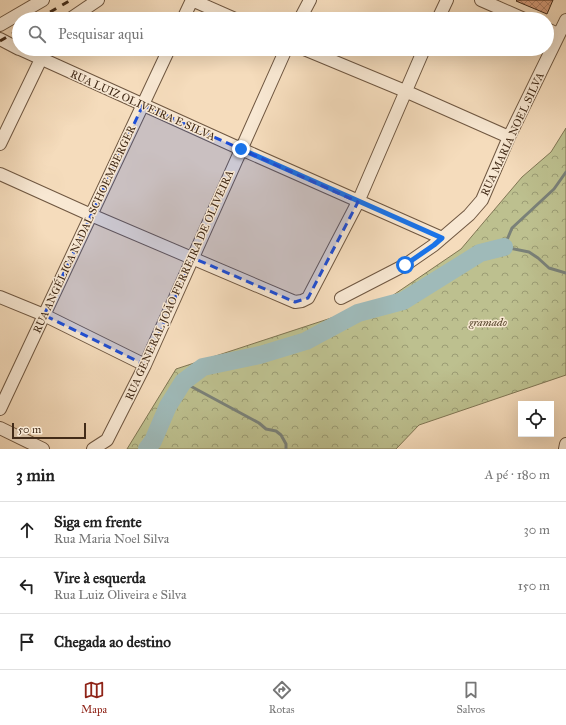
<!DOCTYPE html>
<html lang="pt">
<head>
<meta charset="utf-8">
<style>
	body { margin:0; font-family:"IM FELL Great Primer",serif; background:#f6f6f6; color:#222 }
	.controls { position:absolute; right:12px; bottom:12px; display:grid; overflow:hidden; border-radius:0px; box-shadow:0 4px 16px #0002 }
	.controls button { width:36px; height:36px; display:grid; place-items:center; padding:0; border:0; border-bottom:1px solid #e0e0e0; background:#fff; color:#222; font:20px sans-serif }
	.scale { position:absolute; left:12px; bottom:10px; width:74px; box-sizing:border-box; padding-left:4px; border:2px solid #422b18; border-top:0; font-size:11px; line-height:14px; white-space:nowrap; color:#422b18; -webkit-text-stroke:3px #f8e8d3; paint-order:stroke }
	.stop { position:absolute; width:12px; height:12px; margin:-9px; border:3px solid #1a73e8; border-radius:50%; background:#fff }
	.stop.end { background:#1a73e8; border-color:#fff; box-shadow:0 1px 4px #0008 }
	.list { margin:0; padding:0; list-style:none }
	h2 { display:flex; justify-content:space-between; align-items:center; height:52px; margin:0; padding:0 16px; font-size:17px }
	h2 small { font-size:13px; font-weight:400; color:#767676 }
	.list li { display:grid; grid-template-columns:26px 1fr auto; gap:12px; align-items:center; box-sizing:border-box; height:56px; padding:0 16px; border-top:1px solid #e0e0e0 }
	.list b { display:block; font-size:15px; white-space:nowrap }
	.list p { margin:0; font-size:13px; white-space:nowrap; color:#767676 }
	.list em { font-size:13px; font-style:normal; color:#767676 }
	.icon { flex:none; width:22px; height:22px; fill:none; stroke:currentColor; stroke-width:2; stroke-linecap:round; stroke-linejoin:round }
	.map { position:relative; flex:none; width:566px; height:449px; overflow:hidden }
	.search { position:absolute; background:#fff; box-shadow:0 4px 16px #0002; left:12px; right:12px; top:12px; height:44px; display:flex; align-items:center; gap:10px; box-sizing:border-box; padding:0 14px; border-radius:22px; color:#767676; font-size:15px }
	.sheet { height:220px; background:#fff }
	nav { display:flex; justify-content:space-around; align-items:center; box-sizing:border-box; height:56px; border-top:1px solid #e0e0e0; background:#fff; font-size:11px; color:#767676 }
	nav a { display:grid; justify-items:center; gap:2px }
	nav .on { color:#8f2418 }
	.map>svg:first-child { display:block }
	.forest { fill:url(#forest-crowns); stroke:#807654 }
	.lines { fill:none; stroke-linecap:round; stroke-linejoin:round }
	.stream { stroke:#7a8179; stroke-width:3 }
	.river { stroke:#9fbab9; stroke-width:18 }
	.building { fill:url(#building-cross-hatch); stroke:#422b18 }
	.minor-casing { stroke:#6f5741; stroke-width:14 }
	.minor { stroke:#f8e8d3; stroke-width:12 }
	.rail { stroke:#422b18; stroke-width:3; stroke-dasharray:7 7; stroke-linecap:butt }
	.route { stroke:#1a73e8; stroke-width:5 }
	.marked { fill:#1d4ed8; fill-opacity:0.2; stroke:#1d4ed8; stroke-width:3; stroke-dasharray:8 5; stroke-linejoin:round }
	.labels { text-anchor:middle; stroke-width:3; stroke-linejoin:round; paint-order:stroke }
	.street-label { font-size:11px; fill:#422b18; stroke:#f8e8d3 }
	.park-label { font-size:11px; font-style:italic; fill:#5b4930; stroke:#f8e8d3 }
</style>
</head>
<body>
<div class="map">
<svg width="566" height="449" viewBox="0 0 566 449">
	<defs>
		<pattern id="forest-crowns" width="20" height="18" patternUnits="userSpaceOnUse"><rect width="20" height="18" fill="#bdc08f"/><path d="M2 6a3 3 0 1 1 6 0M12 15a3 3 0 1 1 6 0" fill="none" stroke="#9b9c74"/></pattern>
		<pattern id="building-cross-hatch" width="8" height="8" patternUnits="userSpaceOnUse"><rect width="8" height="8" fill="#d69d7c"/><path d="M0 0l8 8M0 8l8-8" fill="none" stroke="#af8065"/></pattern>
	</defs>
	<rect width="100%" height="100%" fill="#f5dcbc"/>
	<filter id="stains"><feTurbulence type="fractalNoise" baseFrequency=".005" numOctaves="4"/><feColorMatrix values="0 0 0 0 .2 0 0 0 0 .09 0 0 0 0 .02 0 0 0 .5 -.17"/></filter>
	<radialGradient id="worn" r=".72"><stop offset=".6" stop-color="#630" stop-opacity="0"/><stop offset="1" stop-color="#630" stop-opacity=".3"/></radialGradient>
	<path class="forest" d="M 566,128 L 566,375 L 419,425 L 396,449 L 127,449 L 176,369 L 386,300 L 461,249 L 522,177 L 551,152 Z"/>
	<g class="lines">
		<path class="stream" d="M 566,172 L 554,189 L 512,228 L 504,247 L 529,252 L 538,258 L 549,268 L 566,273
			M 183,382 L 259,423 L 266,429 L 276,431 L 281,435 L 286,444 L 286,449"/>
		<path class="river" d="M 147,449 L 153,441 L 168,406 L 183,382 L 203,367 L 260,355 L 306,341 L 358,313 L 403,301 L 480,253 L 504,247"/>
	</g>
	<path class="building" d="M 517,0 L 553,0 L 547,14 L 516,1 Z"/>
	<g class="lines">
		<defs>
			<path id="minor" d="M 192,0 L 235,19
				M 481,0 L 524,19
				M 70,19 L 98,0
				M 183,19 L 192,0
				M 300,19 L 310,0
				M 438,19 L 447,0
				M 0,25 L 43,0
				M 547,29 L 558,34
				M 0,39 L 19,49
				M 20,49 L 241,149 L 442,238
				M 304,49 L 405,91 L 509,137
				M 0,144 L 41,59
				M 0,174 L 91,215 L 295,302 L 302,301 L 308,298 L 358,202 L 424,49
				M 0,297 L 44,315 L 145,365
				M 341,298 L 405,265 L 434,245 L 469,215 L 482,200 L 509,137 L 566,20
				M 0,409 L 169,49
				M 0,428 L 43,449
				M 93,449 L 107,440 L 145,365 L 286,49
				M 565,449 L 566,444"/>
		</defs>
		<use href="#minor" class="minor-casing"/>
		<use href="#minor" class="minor"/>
		<path class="rail" d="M 38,19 L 71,0
			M 0,41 L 19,30"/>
	</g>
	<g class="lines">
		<path class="route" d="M 241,149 L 442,238 L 434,245 L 405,265"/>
	</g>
	<path class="marked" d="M 143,105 L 358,202 L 308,298 L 295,302 L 193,258 L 145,365 L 44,315 Z"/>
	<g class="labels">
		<g class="street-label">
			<text transform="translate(143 105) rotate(24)" y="4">RUA LUIZ OLIVEIRA E SILVA</text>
			<text transform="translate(512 134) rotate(-65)" y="4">RUA MARIA NOEL SILVA</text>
			<text transform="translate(84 229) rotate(-65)" y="4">RUA ANGÉLICA NADAL SCHOEMBERGER</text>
			<text transform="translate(179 285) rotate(-66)" y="4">RUA GENERAL JOÃO FERREIRA DE OLIVEIRA</text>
		</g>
		<g class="park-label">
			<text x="488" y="326">gramado</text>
		</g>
	</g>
	<rect width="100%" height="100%" filter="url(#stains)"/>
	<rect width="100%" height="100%" fill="url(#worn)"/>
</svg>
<div class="controls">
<button><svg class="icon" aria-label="locate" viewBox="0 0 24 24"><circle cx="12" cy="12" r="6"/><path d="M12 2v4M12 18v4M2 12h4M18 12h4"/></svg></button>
</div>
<div class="scale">50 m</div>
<div class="stop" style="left:405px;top:265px"></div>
<div class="stop end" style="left:241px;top:149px"></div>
<div class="search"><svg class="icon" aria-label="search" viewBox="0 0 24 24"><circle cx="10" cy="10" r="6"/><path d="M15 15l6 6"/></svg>Pesquisar aqui</div>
</div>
<section class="sheet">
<h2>3 min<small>A pé · 180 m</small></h2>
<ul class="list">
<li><svg class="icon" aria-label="ahead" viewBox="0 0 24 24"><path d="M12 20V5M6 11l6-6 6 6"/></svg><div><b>Siga em frente</b><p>Rua Maria Noel Silva</p></div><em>30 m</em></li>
<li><svg class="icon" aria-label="left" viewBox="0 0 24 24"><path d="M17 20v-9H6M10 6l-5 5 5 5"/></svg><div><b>Vire à esquerda</b><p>Rua Luiz Oliveira e Silva</p></div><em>150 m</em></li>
<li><svg class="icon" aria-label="arrive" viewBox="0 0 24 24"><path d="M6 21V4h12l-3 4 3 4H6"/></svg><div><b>Chegada ao destino</b></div></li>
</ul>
</section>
<nav>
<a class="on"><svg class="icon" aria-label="map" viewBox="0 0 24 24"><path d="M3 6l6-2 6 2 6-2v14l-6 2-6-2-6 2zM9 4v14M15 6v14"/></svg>Mapa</a>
<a><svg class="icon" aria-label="directions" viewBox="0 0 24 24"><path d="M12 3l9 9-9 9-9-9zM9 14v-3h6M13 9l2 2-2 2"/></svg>Rotas</a>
<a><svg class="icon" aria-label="saved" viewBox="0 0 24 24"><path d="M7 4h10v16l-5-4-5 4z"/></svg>Salvos</a>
</nav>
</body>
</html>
